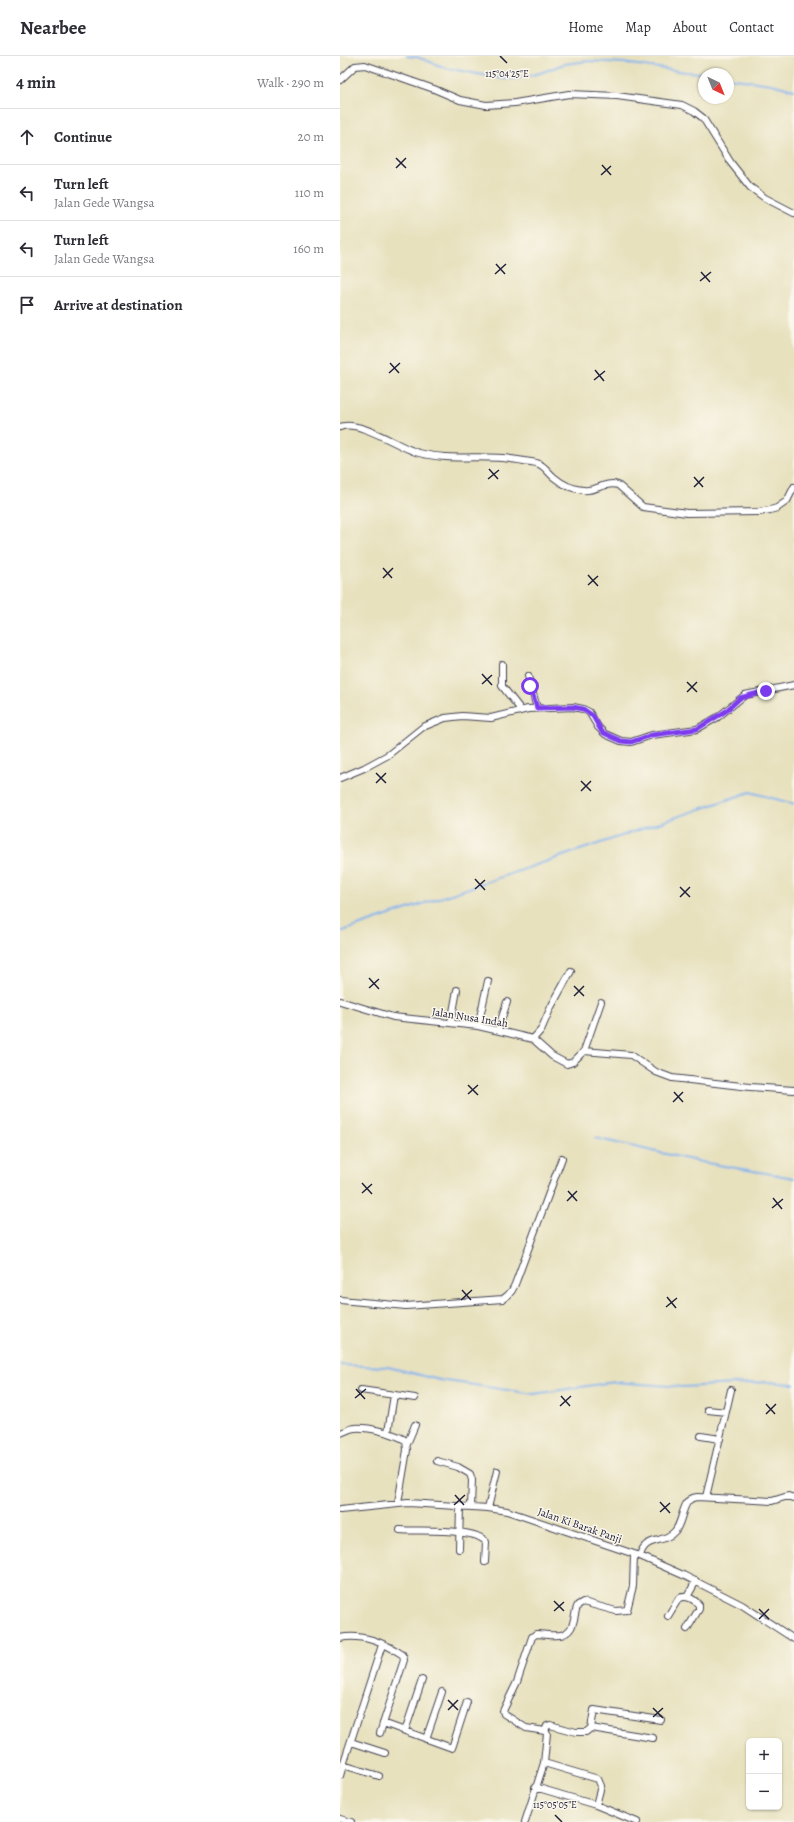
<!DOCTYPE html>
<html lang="en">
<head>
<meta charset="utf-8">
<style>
	body { margin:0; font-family:Alegreya,serif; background:#f2f2f3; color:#2b2b33 }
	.controls { position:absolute; right:12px; bottom:12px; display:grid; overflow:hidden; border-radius:6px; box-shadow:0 1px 3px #0004 }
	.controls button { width:36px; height:36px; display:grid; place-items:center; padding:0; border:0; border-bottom:1px solid #e1e1e2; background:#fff; color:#2b2b33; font:20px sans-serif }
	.compass { position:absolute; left:358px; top:12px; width:36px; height:36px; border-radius:50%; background:#fff; box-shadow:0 1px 3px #0004; rotate:137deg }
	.stop { position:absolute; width:12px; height:12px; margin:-9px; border:3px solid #7c3aed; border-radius:50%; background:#fff }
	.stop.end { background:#7c3aed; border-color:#fff; box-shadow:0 1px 4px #0008 }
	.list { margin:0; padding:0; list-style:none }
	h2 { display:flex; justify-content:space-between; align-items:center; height:52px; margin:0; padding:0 16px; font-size:17px }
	h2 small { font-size:13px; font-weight:400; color:#7c7c81 }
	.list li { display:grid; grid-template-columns:26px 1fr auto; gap:12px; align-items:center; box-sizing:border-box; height:56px; padding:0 16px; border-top:1px solid #e1e1e2 }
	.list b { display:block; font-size:15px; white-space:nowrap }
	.list p { margin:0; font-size:13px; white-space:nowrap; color:#7c7c81 }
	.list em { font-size:13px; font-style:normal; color:#7c7c81 }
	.icon { flex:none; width:22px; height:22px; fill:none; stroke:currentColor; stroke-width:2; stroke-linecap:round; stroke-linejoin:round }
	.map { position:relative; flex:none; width:454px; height:1766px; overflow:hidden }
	header { display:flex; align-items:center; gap:24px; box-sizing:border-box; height:56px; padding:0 20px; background:#fff; border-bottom:1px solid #e1e1e2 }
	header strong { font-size:19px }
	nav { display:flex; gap:22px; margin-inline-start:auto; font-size:14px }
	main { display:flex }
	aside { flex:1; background:#fff }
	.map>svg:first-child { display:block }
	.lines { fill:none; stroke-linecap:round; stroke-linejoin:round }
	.stream { stroke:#84b3ee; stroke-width:2 }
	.minor-casing { stroke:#403f4f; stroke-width:8 }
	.minor { stroke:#fff; stroke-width:6 }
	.route { stroke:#7c3aed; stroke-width:5 }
	.ticks { fill:none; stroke:#22223b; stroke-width:1.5 }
	.labels { text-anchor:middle; stroke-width:3; stroke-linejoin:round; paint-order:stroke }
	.street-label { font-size:11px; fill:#22223b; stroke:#fbf7ec }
	.ticks-label { font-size:10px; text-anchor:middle; fill:#22223b; stroke:#fbf7ec; stroke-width:3; stroke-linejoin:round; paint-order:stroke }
</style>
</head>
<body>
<header>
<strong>Nearbee</strong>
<nav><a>Home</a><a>Map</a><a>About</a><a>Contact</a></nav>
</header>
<main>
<aside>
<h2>4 min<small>Walk · 290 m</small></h2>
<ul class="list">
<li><svg class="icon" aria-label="ahead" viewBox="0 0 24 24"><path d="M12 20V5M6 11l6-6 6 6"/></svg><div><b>Continue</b></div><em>20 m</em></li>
<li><svg class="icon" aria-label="left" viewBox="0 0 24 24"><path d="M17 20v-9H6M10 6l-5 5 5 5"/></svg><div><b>Turn left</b><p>Jalan Gede Wangsa</p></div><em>110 m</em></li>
<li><svg class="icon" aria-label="left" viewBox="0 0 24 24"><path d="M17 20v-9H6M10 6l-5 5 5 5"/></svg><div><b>Turn left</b><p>Jalan Gede Wangsa</p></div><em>160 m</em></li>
<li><svg class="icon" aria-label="arrive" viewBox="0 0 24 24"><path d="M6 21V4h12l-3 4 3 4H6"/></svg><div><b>Arrive at destination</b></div></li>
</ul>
</aside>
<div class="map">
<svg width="454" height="1766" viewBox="0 0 454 1766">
	<rect width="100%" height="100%" fill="#fbf7ec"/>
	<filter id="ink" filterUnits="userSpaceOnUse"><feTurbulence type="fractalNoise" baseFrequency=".025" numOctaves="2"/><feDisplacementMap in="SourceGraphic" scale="8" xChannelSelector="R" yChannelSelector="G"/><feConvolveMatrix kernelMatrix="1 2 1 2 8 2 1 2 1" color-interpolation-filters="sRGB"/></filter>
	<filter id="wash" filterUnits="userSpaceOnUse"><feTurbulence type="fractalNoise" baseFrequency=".012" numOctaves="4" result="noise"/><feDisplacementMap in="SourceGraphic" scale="16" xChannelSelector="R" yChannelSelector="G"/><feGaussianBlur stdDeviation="0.9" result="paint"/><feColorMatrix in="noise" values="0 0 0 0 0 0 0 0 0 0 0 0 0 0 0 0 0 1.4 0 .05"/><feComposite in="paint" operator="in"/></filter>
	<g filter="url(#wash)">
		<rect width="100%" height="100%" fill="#e7e1be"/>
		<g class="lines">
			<path class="stream" d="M 67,0 L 77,1 L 106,12 L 164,23 L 176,23 L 200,17 L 224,8 L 249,5 L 284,7 L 346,16 L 376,18
				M 388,22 L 431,28 L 454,34
				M 0,876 L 410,736 L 454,748
				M 255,1082 L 361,1106 L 454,1122
				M 0,1309 L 48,1311 L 100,1324 L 194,1338 L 274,1326 L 343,1331 L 428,1326 L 454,1328"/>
		</g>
	</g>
	<g filter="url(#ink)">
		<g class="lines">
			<defs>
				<path id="minor" d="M 0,24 L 15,10 L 25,9 L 94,33 L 120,44 L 146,49 L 175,47 L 229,38 L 277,40 L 342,49 L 354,55 L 363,62 L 391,107 L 410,131 L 425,142 L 454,157
					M 0,371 C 19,363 60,392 79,397 C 113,406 150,397 184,405 C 189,406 195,406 199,408 C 206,411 209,418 215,422 C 222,428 233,433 243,434 C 255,436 265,425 278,429 L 303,451 L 347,457 L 419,456 L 430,454 L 437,452 L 447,445 L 454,431
					M 162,608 L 162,630 L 181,654
					M 188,620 L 197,652
					M 0,722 L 24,712 L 48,699 L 83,671 L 105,662 L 122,660 L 151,662 L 188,653 L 233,651 L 243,653 L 249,656 L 258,671 L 265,678 L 281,685 L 291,686 L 312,679 L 357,673 L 378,661 L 405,639 L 454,629
					M 0,945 L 53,961 L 138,970 L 193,983 L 212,1000 L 227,1008 L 233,1006 L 244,995 L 291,999 L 316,1016 L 332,1022 L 410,1031 L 454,1034
					M 111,967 L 117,934
					M 138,970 L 148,925
					M 158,974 L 167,946
					M 193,983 L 201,974 L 211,951 L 231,915
					M 244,995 L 261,946
					M 0,1244 L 66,1250 L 163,1243 C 171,1238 174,1232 177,1223 L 222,1102
					M 21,1334 L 75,1342
					M 368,1354 L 386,1356
					M 48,1376 L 54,1339
					M 0,1377 C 5,1376 10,1372 15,1372 C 27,1371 56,1377 66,1385 L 67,1394 L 58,1447
					M 361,1380 L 380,1383
					M 67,1388 L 75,1369
					M 97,1405 L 118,1411 L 130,1418 L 132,1424 L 131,1451
					M 366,1441 L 391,1334
					M 148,1452 L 157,1415
					M 0,1454 L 68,1447 L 148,1452 L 167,1455 L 300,1500 L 343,1519 L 402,1549 L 454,1583
					M 60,1474 C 79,1476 135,1471 146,1486 L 145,1506
					M 119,1493 L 120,1450
					M 300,1500 C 305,1479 323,1489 335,1475 C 344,1465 341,1442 357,1441 L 432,1445 L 448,1440 L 454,1442
					M 347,1541 L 356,1525
					M 328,1560 L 339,1542 C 347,1539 354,1543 359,1549 L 359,1553 L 347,1573
					M 0,1582 C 21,1577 45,1587 63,1599 L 64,1604 L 40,1677
					M 43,1667 L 112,1692 L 127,1646
					M 251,1672 L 313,1682
					M 65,1675 L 82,1624
					M 205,1675 L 207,1670 L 210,1669 L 236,1676 L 246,1676 L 251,1672 L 254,1654 L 321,1664
					M 86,1683 L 102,1636
					M 11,1686 L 45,1697
					M 204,1707 L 258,1723 L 261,1730 L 256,1749
					M 0,1720 L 3,1709
					M 39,1720 L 3,1709 L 42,1589
					M 195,1731 L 256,1749 L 297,1766
					M 0,1763 L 11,1766
					M 185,1766 L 204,1707 L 207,1677 L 205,1675 L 186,1672 L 164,1658 L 163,1655 L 177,1626 L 192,1581 L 196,1578 C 210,1578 228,1585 233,1567 C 235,1561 235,1554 238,1549 L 243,1546 L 276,1555 L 287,1554 L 293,1530 L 294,1499"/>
			</defs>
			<use href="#minor" class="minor-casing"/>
			<use href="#minor" class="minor"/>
		</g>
	</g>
	<g class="lines" filter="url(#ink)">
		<path class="route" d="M 190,630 L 197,652 L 233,651 L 243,653 L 253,660 L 262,676 L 281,685 L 291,686 L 312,679 L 357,673 L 386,655 L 400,642 L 426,635"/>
	</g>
	<path class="ticks" d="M 160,0 L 167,7M 56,102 L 66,112M 262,109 L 271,119M 56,112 L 66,102M 261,119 L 271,110M 156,208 L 165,218M 361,216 L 370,226M 155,218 L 166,208M 360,225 L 371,216M 50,307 L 59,317M 255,314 L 264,325M 49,317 L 60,307M 254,324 L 265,315M 149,413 L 158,423M 354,421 L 363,431M 148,423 L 159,414M 354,431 L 364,421M 43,512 L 52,522M 248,519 L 258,530M 43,522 L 53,512M 248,529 L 258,520M 142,618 L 152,629M 347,626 L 357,636M 142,628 L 152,619M 347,636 L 357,626M 36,717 L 46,727M 241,725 L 251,735M 36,727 L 46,717M 241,735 L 251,725M 135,823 L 145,834M 340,831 L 350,841M 135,833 L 145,824M 340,841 L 350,831M 29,922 L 39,933M 234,930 L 244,940M 29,932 L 39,923M 234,940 L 244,930M 128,1029 L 138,1039M 334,1036 L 343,1046M 128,1038 L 138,1029M 333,1046 L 343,1036M 22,1127 L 32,1138M 228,1135 L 237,1145M 22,1137 L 32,1128M 433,1142 L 442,1153M 227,1145 L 237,1135M 432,1152 L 443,1143M 122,1234 L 131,1244M 327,1241 L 336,1252M 121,1244 L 132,1234M 326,1251 L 337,1242M 16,1333 L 25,1343M 221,1340 L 230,1350M 15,1342 L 26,1333M 426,1348 L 435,1358M 220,1350 L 231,1340M 426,1358 L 436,1348M 115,1439 L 124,1449M 320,1446 L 330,1457M 114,1449 L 125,1439M 320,1456 L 330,1447M 214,1545 L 224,1555M 419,1553 L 429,1563M 214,1555 L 224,1546M 419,1563 L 429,1553M 108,1644 L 118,1654M 313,1652 L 323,1662M 108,1654 L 118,1644M 313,1661 L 323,1652M 215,1759 L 222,1766"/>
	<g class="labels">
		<g class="street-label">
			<text transform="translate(130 961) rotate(9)" y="4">Jalan Nusa Indah</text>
			<text transform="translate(240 1469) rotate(19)" y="4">Jalan Ki Barak Panji</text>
		</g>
	</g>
	<g class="ticks-label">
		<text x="167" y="21">115°04'25"E</text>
		<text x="215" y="1752">115°05'05"E</text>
	</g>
</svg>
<div class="controls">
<button>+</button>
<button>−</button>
</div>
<svg class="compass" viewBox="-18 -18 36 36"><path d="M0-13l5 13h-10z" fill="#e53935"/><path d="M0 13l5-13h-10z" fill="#7c7c81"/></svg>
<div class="stop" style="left:190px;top:630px"></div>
<div class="stop end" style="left:426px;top:635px"></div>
</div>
</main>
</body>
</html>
